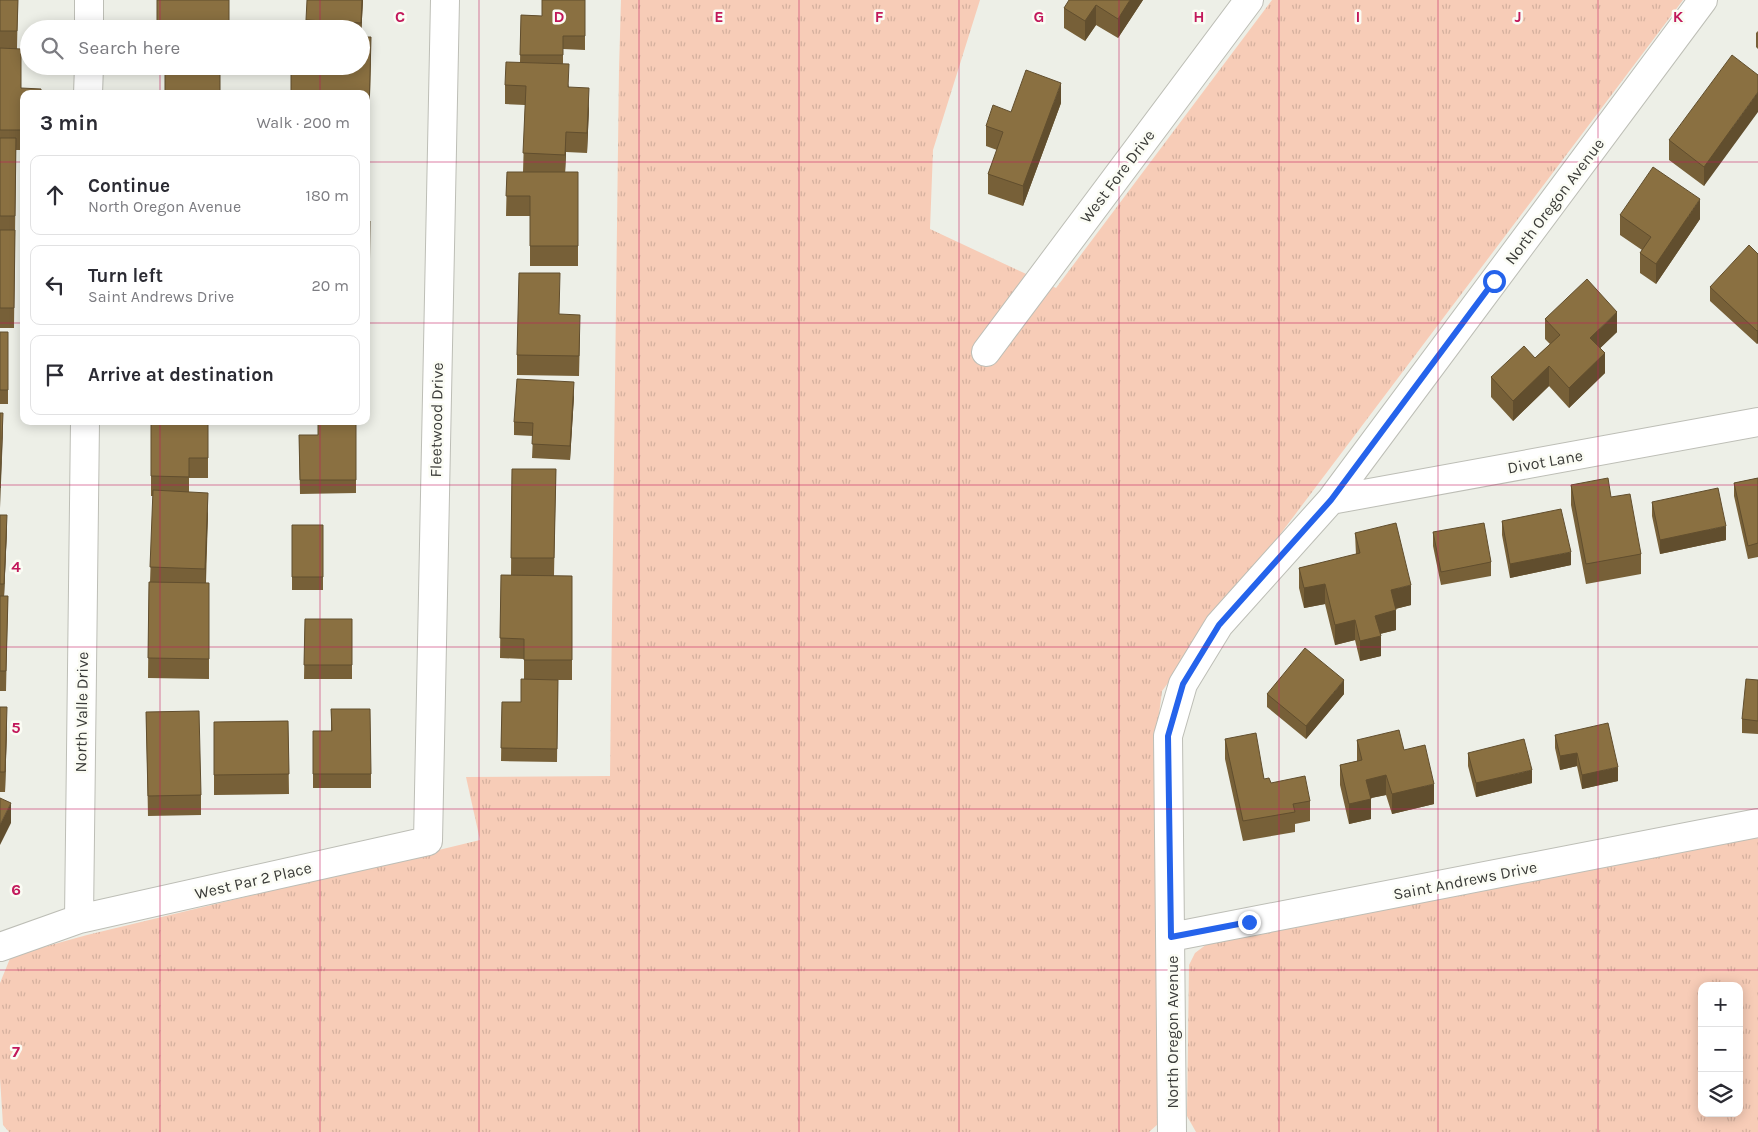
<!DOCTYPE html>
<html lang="en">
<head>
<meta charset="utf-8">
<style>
	body { margin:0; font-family:Karla,sans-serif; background:#f2f2f3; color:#2b2b33 }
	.controls { position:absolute; right:15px; bottom:15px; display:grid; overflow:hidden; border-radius:10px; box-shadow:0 2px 12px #0003 }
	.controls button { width:45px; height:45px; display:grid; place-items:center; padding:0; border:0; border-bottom:1px solid #e1e1e2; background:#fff; color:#2b2b33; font:25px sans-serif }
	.stop { position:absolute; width:15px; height:15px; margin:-11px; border:4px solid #2563eb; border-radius:50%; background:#fff }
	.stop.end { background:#2563eb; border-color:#fff; box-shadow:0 1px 5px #0008 }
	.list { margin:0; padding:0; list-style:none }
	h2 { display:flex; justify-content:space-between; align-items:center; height:65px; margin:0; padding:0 20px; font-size:21px }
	h2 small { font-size:16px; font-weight:400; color:#7c7c81 }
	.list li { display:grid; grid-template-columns:32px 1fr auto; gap:15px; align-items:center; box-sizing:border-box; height:80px; margin:0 10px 10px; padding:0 10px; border:1px solid #e1e1e2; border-radius:10px }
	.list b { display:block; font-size:19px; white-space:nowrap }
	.list p { margin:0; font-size:16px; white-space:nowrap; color:#7c7c81 }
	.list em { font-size:16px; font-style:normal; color:#7c7c81 }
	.icon { flex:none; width:28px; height:28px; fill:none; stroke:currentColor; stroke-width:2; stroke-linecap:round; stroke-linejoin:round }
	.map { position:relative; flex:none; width:1758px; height:1132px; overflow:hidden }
	.search { position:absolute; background:#fff; box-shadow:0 2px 12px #0003; left:20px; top:20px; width:350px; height:55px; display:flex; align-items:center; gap:12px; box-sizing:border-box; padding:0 18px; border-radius:28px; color:#7c7c81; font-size:19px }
	.panel { position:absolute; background:#fff; box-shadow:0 2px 12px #0003; left:20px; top:90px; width:350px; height:335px; border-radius:10px }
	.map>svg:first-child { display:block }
	.grass { fill:url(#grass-tufts); fill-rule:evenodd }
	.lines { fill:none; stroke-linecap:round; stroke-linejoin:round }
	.minor-casing { stroke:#bdbeb6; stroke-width:30 }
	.minor { stroke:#fff; stroke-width:28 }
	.wall { fill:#776038 }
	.shaded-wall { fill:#614e2e }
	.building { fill:#8a7041; stroke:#614e2e }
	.route { stroke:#2563eb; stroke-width:6 }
	.grid { fill:none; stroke:#c2185b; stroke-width:1; stroke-opacity:0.55 }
	.labels { text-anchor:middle; stroke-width:5; stroke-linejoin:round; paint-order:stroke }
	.street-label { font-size:16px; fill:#3a3b38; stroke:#fbfcf4 }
	.grid-label { font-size:16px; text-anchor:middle; font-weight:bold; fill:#c2185b; stroke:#fbfcf4; stroke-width:5; stroke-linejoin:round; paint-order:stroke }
</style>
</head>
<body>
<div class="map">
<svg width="1758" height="1132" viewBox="0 0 1758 1132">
	<defs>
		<pattern id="grass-tufts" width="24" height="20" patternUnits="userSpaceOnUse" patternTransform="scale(1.25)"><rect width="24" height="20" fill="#f7ccb7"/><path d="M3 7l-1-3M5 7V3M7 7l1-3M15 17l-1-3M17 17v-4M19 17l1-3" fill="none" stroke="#d4b09e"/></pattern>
	</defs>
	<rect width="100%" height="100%" fill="#edefe7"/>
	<path class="grass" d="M 621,0 L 980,0 L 933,150 L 930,229 L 1056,288 L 1272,0 L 1683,0 L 1162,691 L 1154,753 L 1158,1124 L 1149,1132 L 9,1132 L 3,1125 L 0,1078 L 0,983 L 11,956 L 87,935 L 480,840 L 466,777 L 610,776 L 619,69 Z
		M 1758,836 L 1758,1132 L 1196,1132 L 1187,1116 L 1189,965 L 1195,953 L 1207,944 ZM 1702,986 L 1739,986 L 1739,1113 L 1702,1113 Z"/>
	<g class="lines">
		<defs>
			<path id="minor" d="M 89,29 L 89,0
				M 88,94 L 89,66
				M 986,352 L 1249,0
				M 1331,500 L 1758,422
				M 79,919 L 428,841 L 445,0
				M 1171,937 L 1758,823
				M 0,947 L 79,919 L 85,421
				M 1172,1132 L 1168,736 L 1183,684 L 1219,625 L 1331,500 L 1703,0"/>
		</defs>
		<use href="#minor" class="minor-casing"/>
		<use href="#minor" class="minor"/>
	</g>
	<path class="wall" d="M 0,0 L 18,0 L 17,48 L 21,88 L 24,94 L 24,150 L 16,150 L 14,328 L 0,328 Z
		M 157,0 L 229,0 L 229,29 L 157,29 Z
		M 363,0 L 361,37 L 361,29 L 306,29 L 306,20 Z
		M 585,0 L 585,50 L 563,49 L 563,64 L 569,87 L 589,108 L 587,153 L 566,152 L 565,172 L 578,172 L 578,266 L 530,266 L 530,216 L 506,216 L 507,172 L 523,172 L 525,105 L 505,104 L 505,85 L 520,62 L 521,15 L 542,16 Z
		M 1143,0 L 1118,38 L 1096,25 L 1085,41 L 1064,28 L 1064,8 Z
		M 1758,31 L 1758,49 L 1756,47 L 1756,33 Z
		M 371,57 L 369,134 L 366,134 L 366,94 Z
		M 1758,75 L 1704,186 L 1669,160 L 1669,140 Z
		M 1061,103 L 1023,206 L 988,194 L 988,174 L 997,150 L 986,146 L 986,126 L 1011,112 Z
		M 1620,215 L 1700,219 L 1656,284 L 1640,273 L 1640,253 L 1642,250 L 1620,235 Z
		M 366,221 L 370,221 L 369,318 L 366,318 Z
		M 1758,254 L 1758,343 L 1757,344 L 1710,301 L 1710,287 Z
		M 559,314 L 580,335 L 579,376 L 517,375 L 517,355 Z
		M 1545,319 L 1617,332 L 1600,348 L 1605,373 L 1569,408 L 1549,386 L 1513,421 L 1491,397 L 1491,377 L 1535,358 L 1550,344 L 1545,339 Z
		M 0,332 L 8,332 L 8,404 L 0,404 Z
		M 574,396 L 570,460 L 532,458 L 533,436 L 514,435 L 514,422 Z
		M 151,421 L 208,421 L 208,478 L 189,478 L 189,492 L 208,513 L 206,583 L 209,583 L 209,679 L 148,678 L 149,582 L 150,582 L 153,496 L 151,496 Z
		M 356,421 L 356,493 L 300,494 L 299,435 L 318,435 Z
		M 512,469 L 556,469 L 554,576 L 572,576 L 572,680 L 558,680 L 557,762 L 501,761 L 502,702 L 521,702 L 524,679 L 524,659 L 500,658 L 501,575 L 511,575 Z
		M 1758,478 L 1758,557 L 1748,559 L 1734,496 L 1734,483 Z
		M 1571,485 L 1611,497 L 1641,554 L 1641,574 L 1586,584 L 1571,505 Z
		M 1652,502 L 1726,540 L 1660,554 L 1652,516 Z
		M 0,515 L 7,529 L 4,596 L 8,596 L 6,691 L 0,691 Z
		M 1502,521 L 1571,565 L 1510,578 L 1502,535 Z
		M 292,525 L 323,525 L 323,590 L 292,590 Z
		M 1433,532 L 1491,562 L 1491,576 L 1441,585 L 1433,546 Z
		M 1355,533 L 1411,605 L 1395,609 L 1396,630 L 1380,634 L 1381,656 L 1360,661 L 1355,640 L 1335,645 L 1325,604 L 1304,608 L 1299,588 L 1299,568 L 1356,555 Z
		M 305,619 L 352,619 L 352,679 L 304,679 Z
		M 1758,680 L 1758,734 L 1742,733 L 1742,719 Z
		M 1267,694 L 1344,694 L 1306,739 L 1267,707 Z
		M 0,707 L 7,727 L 5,792 L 0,792 Z
		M 331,709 L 371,774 L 371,788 L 313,788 L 313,731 L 331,731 Z
		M 146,712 L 201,795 L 201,815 L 148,816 Z
		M 288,721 L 289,794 L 214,795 L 214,722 Z
		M 1555,735 L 1618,781 L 1582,789 L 1577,766 L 1560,770 L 1555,748 Z
		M 1225,739 L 1264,779 L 1271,783 L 1310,801 L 1310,821 L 1295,824 L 1295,832 L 1243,841 L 1225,759 Z
		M 1357,740 L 1404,750 L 1434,804 L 1392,814 L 1386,795 L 1371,798 L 1371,819 L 1349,824 L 1340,785 L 1340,765 L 1357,761 Z
		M 1468,753 L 1532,783 L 1476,797 L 1468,766 Z"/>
	<path class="shaded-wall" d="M 362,0 L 363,0 L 361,37 L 361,23 Z
		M 1130,0 L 1143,0 L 1118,38 L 1118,19 Z
		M 1096,5 L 1096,25 L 1085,41 L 1085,21 Z
		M 1061,83 L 1061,103 L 1023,206 L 1023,186 Z
		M 589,88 L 589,108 L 587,153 L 587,133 Z
		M 1758,92 L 1758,112 L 1704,186 L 1704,167 Z
		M 566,132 L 566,152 L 565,175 L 565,155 Z
		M 1700,199 L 1700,219 L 1656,284 L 1656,264 Z
		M 1617,312 L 1617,332 L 1590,358 L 1590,338 Z
		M 1758,330 L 1758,343 L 1757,344 L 1757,331 Z
		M 1605,353 L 1605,373 L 1569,408 L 1569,388 Z
		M 1549,366 L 1549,386 L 1513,421 L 1513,401 Z
		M 574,382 L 574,396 L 570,460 L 570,446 Z
		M 3,413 L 3,432 L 0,508 L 0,488 Z
		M 208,493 L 208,513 L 205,589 L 205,569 Z
		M 7,515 L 7,529 L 4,598 L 4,584 Z
		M 1726,526 L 1726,540 L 1660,554 L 1660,540 Z
		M 1571,552 L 1571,565 L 1510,578 L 1510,564 Z
		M 1325,584 L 1325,604 L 1304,608 L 1304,588 Z
		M 1411,585 L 1411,605 L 1391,610 L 1391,590 Z
		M 1396,610 L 1396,630 L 1375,635 L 1375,616 Z
		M 1355,620 L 1355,640 L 1335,645 L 1335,625 Z
		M 1381,636 L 1381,656 L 1360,661 L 1360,641 Z
		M 1344,680 L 1344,694 L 1306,739 L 1306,726 Z
		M 7,707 L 7,727 L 5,792 L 5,772 Z
		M 1577,753 L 1577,766 L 1560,770 L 1560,756 Z
		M 1618,767 L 1618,781 L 1582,789 L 1582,775 Z
		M 1532,770 L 1532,783 L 1476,797 L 1476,783 Z
		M 1386,775 L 1386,795 L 1366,799 L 1366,780 Z
		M 1434,784 L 1434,804 L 1392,814 L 1392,794 Z
		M 1371,799 L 1371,819 L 1349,824 L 1349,804 Z
		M 11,803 L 11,823 L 0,845 L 0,825 Z"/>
	<path class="building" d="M 0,0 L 18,0 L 17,31 L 0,31 Z
		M 157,0 L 229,0 L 229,21 L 157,21 Z
		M 307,0 L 362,0 L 361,23 L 306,20 Z
		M 542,0 L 585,0 L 585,36 L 563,36 L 563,55 L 520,55 L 521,15 L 542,16 Z
		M 1069,0 L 1130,0 L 1118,19 L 1096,5 L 1085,21 L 1064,8 Z
		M 361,37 L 371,37 L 369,114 L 366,114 L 366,94 L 291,94 L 291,66 L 361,66 Z
		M 0,48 L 21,49 L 21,88 L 41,89 L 41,94 L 24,94 L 24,130 L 0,130 Z
		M 1732,55 L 1758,75 L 1758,92 L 1704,167 L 1669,140 Z
		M 506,62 L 569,64 L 568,87 L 589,88 L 587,133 L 566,132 L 565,155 L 523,153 L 526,86 L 505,85 Z
		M 165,66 L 220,66 L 220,94 L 165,94 Z
		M 1026,70 L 1061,83 L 1023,186 L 988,174 L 1003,132 L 986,126 L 993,105 L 1011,112 Z
		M 0,138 L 16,138 L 15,216 L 0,216 Z
		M 1653,167 L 1700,199 L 1656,264 L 1640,253 L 1651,237 L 1620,215 Z
		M 507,172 L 578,172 L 578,246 L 530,246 L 530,196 L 506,196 Z
		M 366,221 L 370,221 L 369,298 L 366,298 Z
		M 0,230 L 15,230 L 14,308 L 0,308 Z
		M 1749,245 L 1758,254 L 1758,330 L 1757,331 L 1710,287 Z
		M 519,273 L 560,273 L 559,314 L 580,315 L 579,356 L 517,355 Z
		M 1587,279 L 1617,312 L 1590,338 L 1605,353 L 1569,388 L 1549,366 L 1513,401 L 1491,377 L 1524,346 L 1535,358 L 1560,335 L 1545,319 Z
		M 0,332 L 8,332 L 8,390 L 0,390 Z
		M 517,379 L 574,382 L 570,446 L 532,444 L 533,423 L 514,422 Z
		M 0,413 L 3,413 L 0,488 Z
		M 151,421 L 208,421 L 208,458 L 189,458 L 189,477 L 151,476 Z
		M 318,421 L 356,421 L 356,480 L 300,480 L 299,435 L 318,435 Z
		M 512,469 L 556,469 L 554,558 L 511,558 Z
		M 1608,478 L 1611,497 L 1630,494 L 1641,554 L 1586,564 L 1571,485 Z
		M 1758,478 L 1758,543 L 1748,546 L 1734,483 Z
		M 1718,488 L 1726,526 L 1660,540 L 1652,502 Z
		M 153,490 L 208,493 L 205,569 L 150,567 Z
		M 1561,509 L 1571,552 L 1510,564 L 1502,521 Z
		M 0,515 L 7,515 L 4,584 L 0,584 Z
		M 1396,523 L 1411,585 L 1391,590 L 1396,610 L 1375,616 L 1381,636 L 1360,641 L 1355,620 L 1335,625 L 1325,584 L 1304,588 L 1299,568 L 1360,553 L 1355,533 Z
		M 1484,523 L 1491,562 L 1441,572 L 1433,532 Z
		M 292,525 L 323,525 L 323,577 L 292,577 Z
		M 501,575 L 572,576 L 572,660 L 524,660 L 524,639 L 500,638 Z
		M 149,582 L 209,583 L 209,659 L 148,658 Z
		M 0,596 L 8,596 L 6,671 L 0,671 Z
		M 305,619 L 352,619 L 352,665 L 304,665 Z
		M 1305,648 L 1344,680 L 1306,726 L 1267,694 Z
		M 521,679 L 558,680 L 557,749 L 501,748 L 502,702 L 521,702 Z
		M 1746,679 L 1758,680 L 1758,721 L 1742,719 Z
		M 0,707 L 7,707 L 5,772 L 0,772 Z
		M 331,709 L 370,709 L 371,774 L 313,774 L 313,731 L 332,731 Z
		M 199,711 L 201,795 L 148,796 L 146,712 Z
		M 288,721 L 289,774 L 214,775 L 214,722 Z
		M 1608,723 L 1618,767 L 1582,775 L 1577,753 L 1560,756 L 1555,735 Z
		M 1399,730 L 1404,750 L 1425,745 L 1434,784 L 1392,794 L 1386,775 L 1366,780 L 1371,799 L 1349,804 L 1340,765 L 1362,760 L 1357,740 Z
		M 1256,733 L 1264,779 L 1269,778 L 1271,783 L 1305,776 L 1310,801 L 1293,804 L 1295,812 L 1243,821 L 1225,739 Z
		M 1524,739 L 1532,770 L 1476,783 L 1468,753 Z
		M 0,798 L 11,803 L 0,825 Z"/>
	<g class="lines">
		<path class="route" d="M 1249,922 L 1171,937 L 1168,736 L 1183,684 L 1219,625 L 1331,500 L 1494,281"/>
	</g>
	<path class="grid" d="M 160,0 L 160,29M 320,0 L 320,29M 479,0 L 479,1132M 639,0 L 639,1132M 799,0 L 799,1132M 959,0 L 959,1132M 1119,0 L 1119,1132M 1279,0 L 1279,1132M 1438,0 L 1438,1132M 1598,0 L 1598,1132M 160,66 L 160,94M 320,66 L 320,94M 0,162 L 24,162M 366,162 L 1758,162M 0,323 L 24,323M 366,323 L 1758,323M 160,421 L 160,1132M 320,421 L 320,1132M 0,485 L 1758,485M 0,647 L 1758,647M 0,809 L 1758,809M 0,970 L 1758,970"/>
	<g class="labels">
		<g class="street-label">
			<text transform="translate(1117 176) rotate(-53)" y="6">West Fore Drive</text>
			<text transform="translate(1554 201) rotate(-53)" y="6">North Oregon Avenue</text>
			<text transform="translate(436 420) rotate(-89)" y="6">Fleetwood Drive</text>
			<text transform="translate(1545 461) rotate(-10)" y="6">Divot Lane</text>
			<text transform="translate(81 712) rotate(-89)" y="6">North Valle Drive</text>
			<text transform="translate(253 880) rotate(-13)" y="6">West Par 2 Place</text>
			<text transform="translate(1465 880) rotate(-11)" y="6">Saint Andrews Drive</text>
			<text transform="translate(1172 1032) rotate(-90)" y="6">North Oregon Avenue</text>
		</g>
	</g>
	<g class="grid-label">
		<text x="400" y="22">C</text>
		<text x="559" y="22">D</text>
		<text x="719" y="22">E</text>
		<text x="879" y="22">F</text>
		<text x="1039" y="22">G</text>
		<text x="1199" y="22">H</text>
		<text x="1358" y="22">I</text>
		<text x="1518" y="22">J</text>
		<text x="1678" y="22">K</text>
		<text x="16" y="572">4</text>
		<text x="16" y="733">5</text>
		<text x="16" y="895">6</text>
		<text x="16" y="1057">7</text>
	</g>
</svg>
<div class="controls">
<button>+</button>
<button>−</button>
<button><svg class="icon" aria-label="layers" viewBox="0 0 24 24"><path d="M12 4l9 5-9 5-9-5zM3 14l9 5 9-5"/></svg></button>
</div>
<div class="stop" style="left:1494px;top:281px"></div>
<div class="stop end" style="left:1249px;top:922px"></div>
<div class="search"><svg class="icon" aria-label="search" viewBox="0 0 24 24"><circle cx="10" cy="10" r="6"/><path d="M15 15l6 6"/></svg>Search here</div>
<section class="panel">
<h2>3 min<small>Walk · 200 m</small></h2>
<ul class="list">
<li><svg class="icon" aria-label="ahead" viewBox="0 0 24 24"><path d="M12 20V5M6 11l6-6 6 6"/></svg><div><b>Continue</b><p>North Oregon Avenue</p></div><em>180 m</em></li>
<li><svg class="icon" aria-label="left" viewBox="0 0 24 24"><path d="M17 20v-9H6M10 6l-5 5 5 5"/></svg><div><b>Turn left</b><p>Saint Andrews Drive</p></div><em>20 m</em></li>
<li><svg class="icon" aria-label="arrive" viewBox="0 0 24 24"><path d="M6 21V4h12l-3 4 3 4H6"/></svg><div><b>Arrive at destination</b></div></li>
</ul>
</section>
</div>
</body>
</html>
